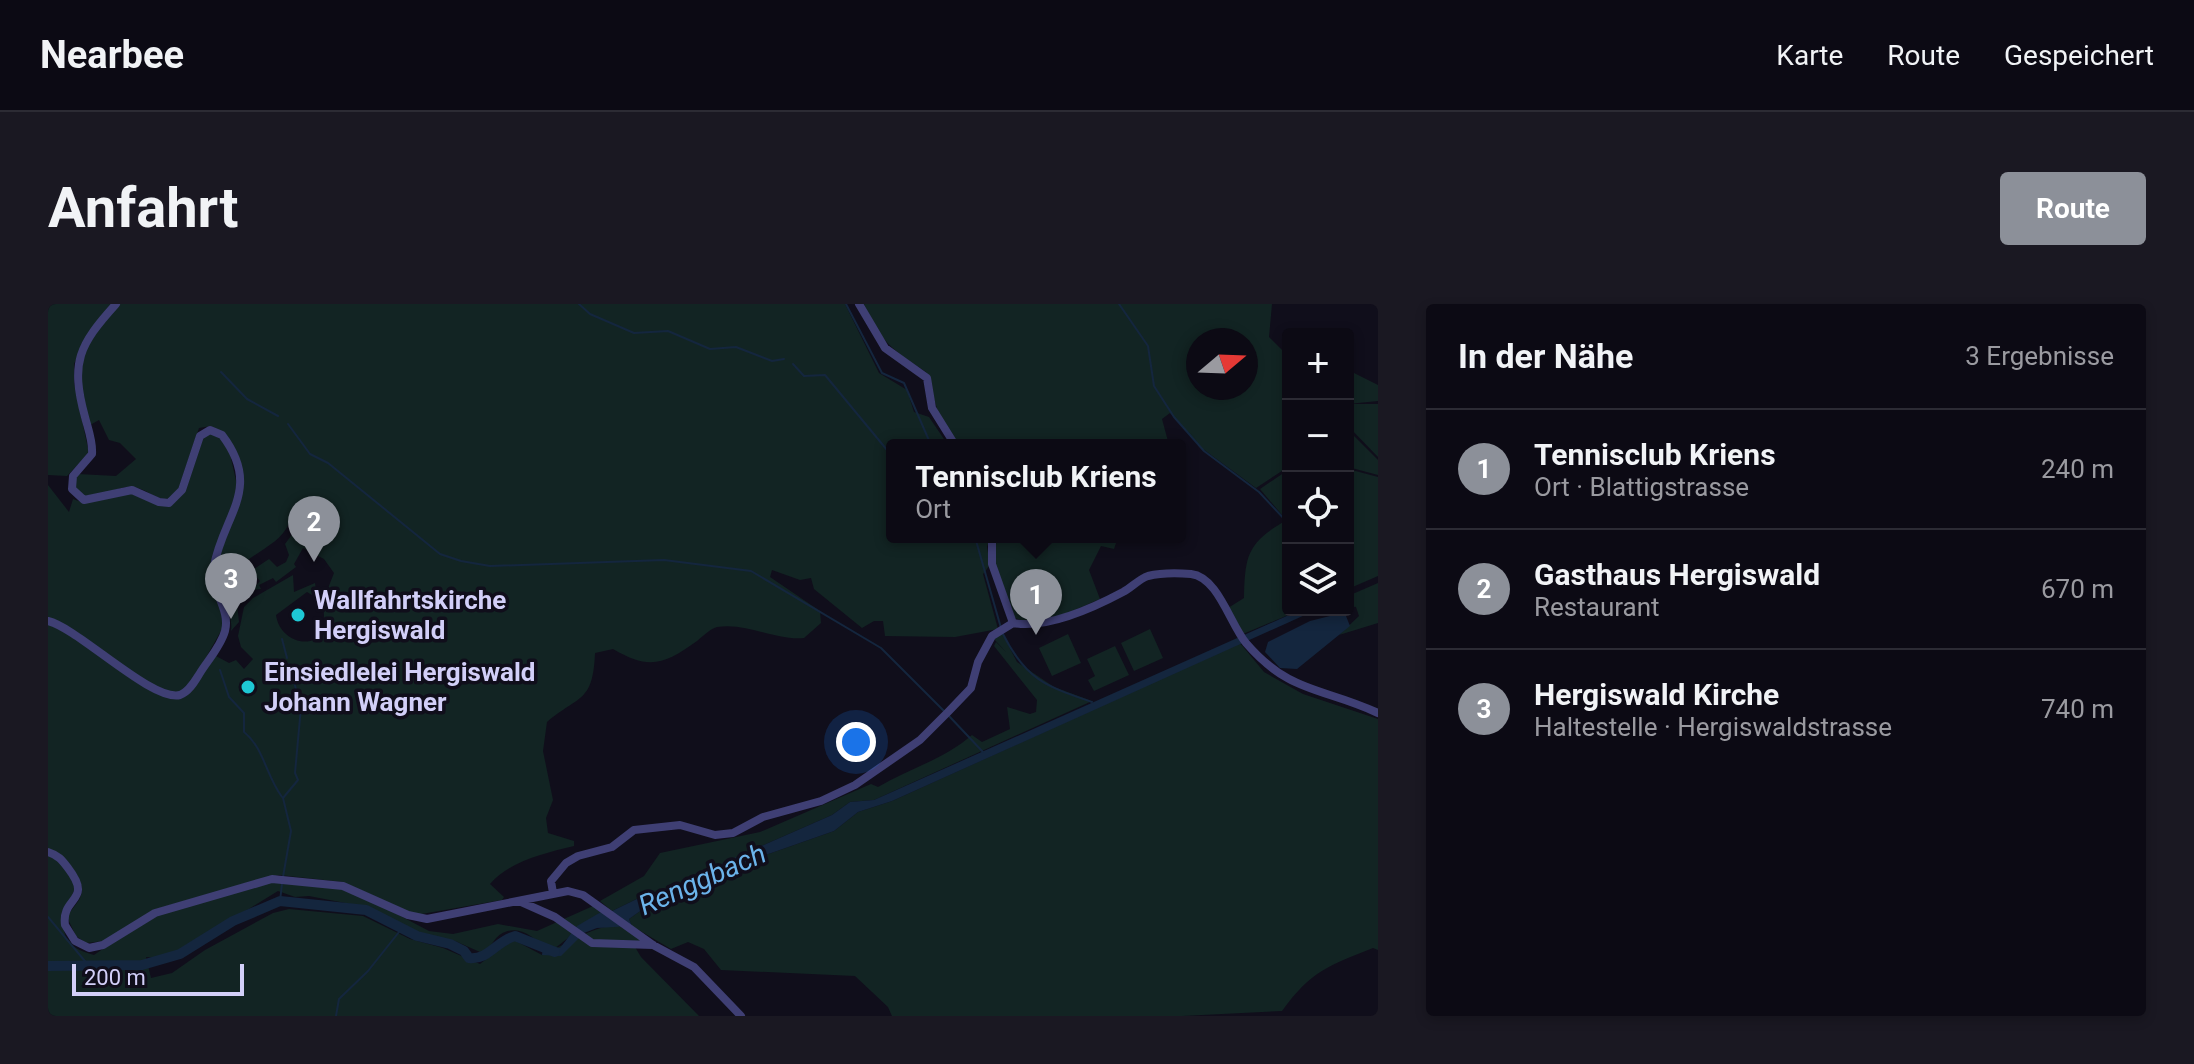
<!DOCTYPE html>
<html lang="de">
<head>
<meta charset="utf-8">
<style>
	body { margin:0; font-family:Roboto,sans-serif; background:#1a1822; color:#f1f3f6 }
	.controls { position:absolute; right:24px; top:24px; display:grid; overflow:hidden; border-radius:8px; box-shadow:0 4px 12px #0003 }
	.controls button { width:72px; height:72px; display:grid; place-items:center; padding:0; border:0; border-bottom:2px solid #2c2b34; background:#0c0a14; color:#f1f3f6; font:40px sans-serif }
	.compass { position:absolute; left:1138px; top:24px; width:72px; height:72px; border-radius:50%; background:#0c0a14; box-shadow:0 4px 12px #0003; rotate:71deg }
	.scale { position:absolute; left:24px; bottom:20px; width:172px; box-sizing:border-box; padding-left:8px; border:4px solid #d2cff8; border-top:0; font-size:22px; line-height:28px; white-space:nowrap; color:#d2cff8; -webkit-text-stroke:6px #100e1b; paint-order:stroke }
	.you { position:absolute; left:808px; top:438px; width:28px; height:28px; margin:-20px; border:6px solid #fff; border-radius:50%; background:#1a73e8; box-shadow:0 0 0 12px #1a73e833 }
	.badge { display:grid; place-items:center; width:52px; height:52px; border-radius:50%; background:#8c9099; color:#fff; font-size:26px; font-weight:700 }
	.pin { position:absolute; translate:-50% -66px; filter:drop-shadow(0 2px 4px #0008) }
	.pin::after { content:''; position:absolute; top:42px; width:28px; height:24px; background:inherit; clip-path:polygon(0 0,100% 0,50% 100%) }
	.popup { position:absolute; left:838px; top:135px; width:300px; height:104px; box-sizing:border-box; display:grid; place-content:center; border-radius:8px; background:#0c0a14; filter:drop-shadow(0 2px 6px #0005); font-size:26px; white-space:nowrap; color:#9a9aa0 }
	.popup b { font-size:30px; color:#f1f3f6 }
	.popup::after { content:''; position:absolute; left:50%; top:100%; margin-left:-16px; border:16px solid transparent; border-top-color:#0c0a14 }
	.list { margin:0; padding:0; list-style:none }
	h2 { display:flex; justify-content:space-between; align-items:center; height:104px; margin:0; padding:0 32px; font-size:34px }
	h2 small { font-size:26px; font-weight:400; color:#9a9aa0 }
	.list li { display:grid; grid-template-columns:52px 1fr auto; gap:24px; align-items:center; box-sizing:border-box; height:120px; padding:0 32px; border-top:2px solid #2c2b34 }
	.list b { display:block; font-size:30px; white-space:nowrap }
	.list p { margin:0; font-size:26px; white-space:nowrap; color:#9a9aa0 }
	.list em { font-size:26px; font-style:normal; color:#9a9aa0 }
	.icon { flex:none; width:44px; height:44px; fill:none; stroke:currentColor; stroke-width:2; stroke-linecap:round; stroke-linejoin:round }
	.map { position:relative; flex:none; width:1330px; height:712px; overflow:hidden; border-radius:8px }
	header { display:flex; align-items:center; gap:48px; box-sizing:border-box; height:112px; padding:0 40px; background:#0c0a14; border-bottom:2px solid #2c2b34 }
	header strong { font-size:38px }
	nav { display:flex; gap:44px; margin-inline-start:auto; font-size:28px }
	.intro { display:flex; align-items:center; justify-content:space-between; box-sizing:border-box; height:192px; padding:0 48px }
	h1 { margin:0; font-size:56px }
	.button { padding:20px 36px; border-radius:8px; background:#8c9099; color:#fff; font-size:28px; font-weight:700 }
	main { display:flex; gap:48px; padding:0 48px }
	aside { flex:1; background:#0c0a14; border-radius:8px; box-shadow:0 4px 12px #0003 }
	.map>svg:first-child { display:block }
	.green { fill:#122423; fill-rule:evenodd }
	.water { fill:#14263e }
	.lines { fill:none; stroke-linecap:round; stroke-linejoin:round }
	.stream { stroke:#14263e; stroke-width:2 }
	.river { stroke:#14263e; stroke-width:10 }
	.minor { stroke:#3f3f74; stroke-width:8 }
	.poi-dot { fill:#1ec8d5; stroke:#100e1b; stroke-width:3 }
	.labels { text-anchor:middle; stroke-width:7; stroke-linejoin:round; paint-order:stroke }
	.poi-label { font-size:26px; font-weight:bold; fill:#d2cff8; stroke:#100e1b; text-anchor:start }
	.water-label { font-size:28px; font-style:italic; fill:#6bb3ea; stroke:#100e1b }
</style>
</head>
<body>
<header>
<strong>Nearbee</strong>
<nav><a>Karte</a><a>Route</a><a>Gespeichert</a></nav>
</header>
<div class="intro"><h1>Anfahrt</h1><a class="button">Route</a></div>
<main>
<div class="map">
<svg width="1330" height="712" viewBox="0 0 1330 712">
	<rect width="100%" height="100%" fill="#100e1b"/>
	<path class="green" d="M 0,0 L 66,0 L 37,35 L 26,60 L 26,79 L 41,149 L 19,172 L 0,171 Z
		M 72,0 L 797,0 L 831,69 L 859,86 L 866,108 L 881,113 L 900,141 L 844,141 L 844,233 L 942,233 L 939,243 L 942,261 L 935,270 L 950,325 L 907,333 L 837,332 L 835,317 L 826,317 L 814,324 L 766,285 L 763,274 L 752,276 L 724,266 L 722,273 L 772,307 L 773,319 L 756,334 C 728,337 698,318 669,323 C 662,325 655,332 649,337 C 616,361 601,366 565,345 L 547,349 C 545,399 531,391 499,418 L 495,447 L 505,496 L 498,514 L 500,529 L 526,537 L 526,542 C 497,549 462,557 442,580 L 456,593 L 454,596 L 368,611 L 295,578 L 231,571 L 108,605 L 56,637 L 38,639 L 28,632 L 19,613 C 23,605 31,599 33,591 C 38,574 15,549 0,546 L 0,181 L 21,208 L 25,195 C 45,204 60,189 81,188 C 97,188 106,203 123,201 L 134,191 L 152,134 L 166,129 L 177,138 L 182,150 L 191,190 L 163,269 L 174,310 L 174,325 L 147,373 L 151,374 L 168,352 L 181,359 L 188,356 L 196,365 L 205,355 L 193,343 L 190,332 L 196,303 L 205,294 L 245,271 L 246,288 L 267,279 L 269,294 L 259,288 L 228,311 C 231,335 261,348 277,327 L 275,297 L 286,269 L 276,255 L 255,244 L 246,260 L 248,263 L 228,278 L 225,274 L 211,281 L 213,285 L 204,286 L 212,277 L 203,267 L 221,255 L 229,263 L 238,258 L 241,251 L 237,240 L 248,225 L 254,202 L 251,199 L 246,219 L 241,219 C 231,246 188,251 183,281 L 188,290 L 191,318 L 183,327 C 186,305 167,292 168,269 C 170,224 207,206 188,155 C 182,139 178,130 163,122 L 151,124 L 130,187 C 115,206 103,185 85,183 C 66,181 47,201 30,190 L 26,179 L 30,170 L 68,172 L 88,155 L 72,139 L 61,136 L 51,116 L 42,121 C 19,63 35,43 72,0 Z
		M 816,0 L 1224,0 L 1221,33 L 1240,52 L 1240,163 L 1208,184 L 1155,145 L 1122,109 L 1114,115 L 1121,141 L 911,141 L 890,108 L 878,68 C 845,46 832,38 816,0 ZM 1150,36 L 1198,36 L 1198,84 L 1150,84 Z
		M 1300,66 L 1330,81 L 1330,97 L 1300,100 Z
		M 1306,100 L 1330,100 L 1330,153 L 1300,122 L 1300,105 Z
		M 1300,126 L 1330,156 L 1330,171 L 1300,163 Z
		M 1300,165 L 1330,173 L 1330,272 L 1300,285 Z
		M 1240,166 L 1240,218 L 1212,185 Z
		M 1237,217 L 1240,306 L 1252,306 L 1195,330 L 1180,304 L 1196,294 C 1197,252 1199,239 1237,217 Z
		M 949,233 L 1070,233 L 1066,245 L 1053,242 L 1041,266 L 1052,295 C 1030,304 986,328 964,312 L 946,256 Z
		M 1330,279 L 1330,319 L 1291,331 L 1311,312 L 1308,303 L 1300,302 L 1300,292 Z
		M 1102,325 L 1115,354 L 1086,367 L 1073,339 Z
		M 954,329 L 969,358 L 1006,383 L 1044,397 L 826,496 L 802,498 L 784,511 L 704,546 L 642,582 L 593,593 L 564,607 L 552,597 L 596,572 L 612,549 L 712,528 L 823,480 L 830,483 C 861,465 898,454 924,431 L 934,438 L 962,425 L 959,403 L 982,410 L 988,408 L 989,396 L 946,342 L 948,338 L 958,348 L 946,335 Z
		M 1020,330 L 1033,359 L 1004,372 L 991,344 Z
		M 1192,339 L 1216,368 L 1255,390 L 1330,415 L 1330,646 L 1325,644 C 1280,662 1263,667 1234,707 L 1134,712 L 844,712 L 840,703 L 807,672 L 673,666 L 656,645 L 640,638 L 623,645 L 584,622 L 581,615 L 595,605 L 639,594 L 692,560 L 786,527 L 810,508 L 844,497 Z
		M 1067,342 L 1081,371 L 1046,387 L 1040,376 L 1047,372 L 1039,355 Z
		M 0,551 L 9,555 L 28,581 C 17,612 1,640 46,651 L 100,614 L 225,577 L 292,585 L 326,598 L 381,627 L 405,630 L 450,620 L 489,627 L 545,602 L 553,608 L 506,645 C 489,642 478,620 457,628 C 445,632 445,645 432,648 L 407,637 L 367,629 L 318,603 L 261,592 L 247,593 L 230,587 L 127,650 L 111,654 L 98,653 L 103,674 L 124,669 L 157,646 L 225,609 L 241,605 L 315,612 L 362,635 L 395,644 L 432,660 L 464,635 L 494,651 C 514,643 555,616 573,623 C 581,626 589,634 595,638 L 587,643 L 593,653 L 651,712 L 0,712 Z"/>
	<path class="water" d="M 1252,306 L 1268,306 L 844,497 L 810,508 L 786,527 L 692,560 L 639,594 L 595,605 L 581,615 L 584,622 L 549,624 L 536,629 L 513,652 L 494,651 L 495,642 L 512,644 L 529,622 L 553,608 L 564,607 L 593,593 L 635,585 L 677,558 L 784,511 L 802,498 L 826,496 Z
		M 1290,310 L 1298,312 L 1302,322 L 1249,365 L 1232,364 L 1217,348 L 1220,338 L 1262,317 Z"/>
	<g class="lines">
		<path class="stream" d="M 531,0 L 542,10 L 586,29 L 620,27 L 662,45 L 688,43 L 724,57 L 736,55
			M 798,0 L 834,69 L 856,79 L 883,141
			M 1071,0 L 1100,42 L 1106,82 L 1126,113 L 1156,147 L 1211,188 L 1240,219
			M 745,60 L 756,72 L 777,71 L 844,152
			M 173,68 L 199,95 L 230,112
			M 240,120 L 262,150 L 280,159 L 392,250 L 413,257 L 442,262 L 616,256 L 703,267 L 833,344 L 897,408
			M 927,233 L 953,324
			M 955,330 C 978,376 998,382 1044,398
			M 234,335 L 239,354
			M 172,366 L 181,393 L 196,409 L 196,428 C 216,444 218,472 234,493
			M 901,412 L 935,448
			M 235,573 L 243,527 L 235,494 L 250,476 L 247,469 L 253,403 L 241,360
			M 232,597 L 234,580
			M 0,613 L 41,662
			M 288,712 L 291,695 L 320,667 L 355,623"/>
		<path class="river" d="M 0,662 L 94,661 L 132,650 L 185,617 L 232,597 L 318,606 L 369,632 L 402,640 L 416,647 L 421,654 C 441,656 448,637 467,632 L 507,648"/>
		<path class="minor" d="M 811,0 L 837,44 L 879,74 L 884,104 L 907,141
			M 944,233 L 944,260 L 965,319
			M 0,317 C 30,324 104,398 132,391 C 141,388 147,377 152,369 C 160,356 173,342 177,327 C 183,304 161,286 166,262 C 175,211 215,185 174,131 L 162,126 L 152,132 L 134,186 L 121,199 L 111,198 L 84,186 L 36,196 L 24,185 L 25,172 L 44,150 C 45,137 40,125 37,113 C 22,58 31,41 68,0
			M 965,319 C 998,325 1045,304 1075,288 C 1083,284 1091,275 1100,272 C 1112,269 1131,269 1143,270 C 1170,273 1182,320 1198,339 C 1242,390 1274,383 1330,409
			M 0,548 C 10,551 14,556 20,564 C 46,598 13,592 17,621 L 27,637 L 41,644 L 55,641 L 107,609 L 224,575 L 295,582 L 360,611 L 379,615 L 520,587 L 535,591 L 605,641 L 646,663 L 693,712
			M 505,589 L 503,577 L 518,559 L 530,552 L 564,543 L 586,526 L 632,521 L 667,531 L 685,529 L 715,513 L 773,497 L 807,481 L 872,436 L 900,408 L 923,384 L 930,358 L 944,332 L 965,319
			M 471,597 L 507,613 L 544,639 L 605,641"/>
	</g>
	<g class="poi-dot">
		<circle cx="250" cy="311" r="8"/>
		<circle cx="200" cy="383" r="8"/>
	</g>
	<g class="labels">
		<g class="poi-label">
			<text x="266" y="305">Wallfahrtskirche<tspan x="266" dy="30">Hergiswald</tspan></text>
			<text x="216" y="377">Einsiedlelei Hergiswald<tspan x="216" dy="30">Johann Wagner</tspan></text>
		</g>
		<g class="water-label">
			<text transform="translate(654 575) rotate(-24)" y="10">Renggbach</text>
		</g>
	</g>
</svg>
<div class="controls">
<button>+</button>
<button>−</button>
<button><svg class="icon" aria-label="locate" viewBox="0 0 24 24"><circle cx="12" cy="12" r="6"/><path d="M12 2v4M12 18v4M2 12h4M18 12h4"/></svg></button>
<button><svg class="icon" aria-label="layers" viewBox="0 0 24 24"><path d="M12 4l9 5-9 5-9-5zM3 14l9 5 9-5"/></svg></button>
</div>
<svg class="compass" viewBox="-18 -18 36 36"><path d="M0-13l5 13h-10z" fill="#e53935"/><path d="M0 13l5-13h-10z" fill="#9a9aa0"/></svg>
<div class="scale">200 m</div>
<div class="you"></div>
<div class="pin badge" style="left:988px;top:331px">1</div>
<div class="popup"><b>Tennisclub Kriens</b>Ort</div>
<div class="pin badge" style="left:266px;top:258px">2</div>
<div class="pin badge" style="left:183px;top:315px">3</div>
</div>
<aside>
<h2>In der Nähe<small>3 Ergebnisse</small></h2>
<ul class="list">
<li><span class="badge">1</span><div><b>Tennisclub Kriens</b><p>Ort · Blattigstrasse</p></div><em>240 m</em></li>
<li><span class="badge">2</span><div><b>Gasthaus Hergiswald</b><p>Restaurant</p></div><em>670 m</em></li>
<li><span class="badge">3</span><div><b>Hergiswald Kirche</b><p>Haltestelle · Hergiswaldstrasse</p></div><em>740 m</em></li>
</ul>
</aside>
</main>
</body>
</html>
